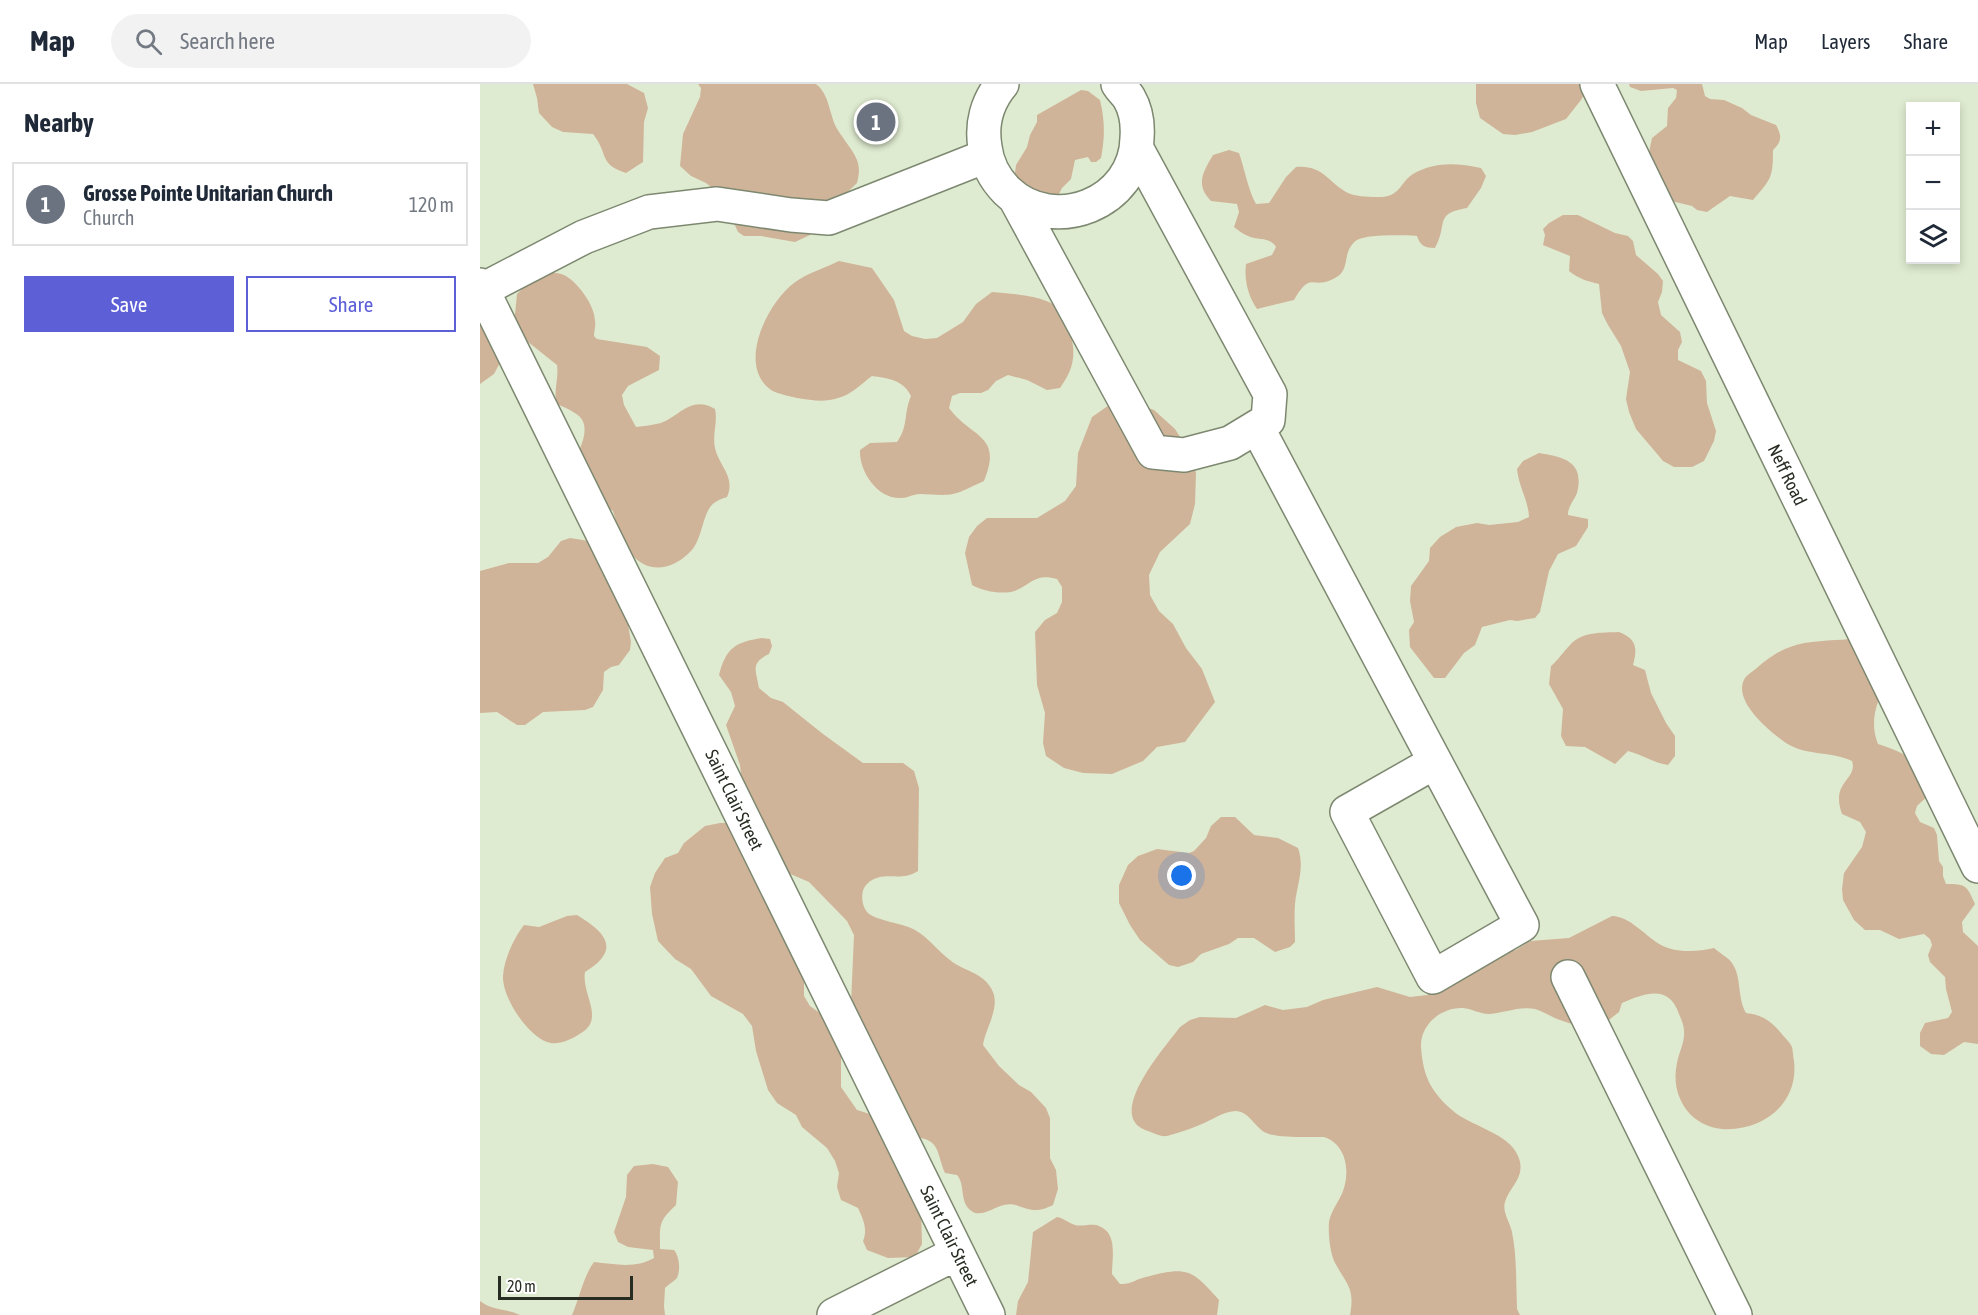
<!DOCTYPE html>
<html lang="en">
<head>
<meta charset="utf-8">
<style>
	body { margin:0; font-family:"Asap Condensed",sans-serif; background:#f2f2f3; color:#1f2937 }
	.controls { position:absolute; right:18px; top:18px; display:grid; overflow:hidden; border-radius:0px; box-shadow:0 3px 9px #0003 }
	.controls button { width:54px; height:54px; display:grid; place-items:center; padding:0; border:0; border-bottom:2px solid #e0e1e3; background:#fff; color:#1f2937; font:30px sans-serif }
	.scale { position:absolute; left:18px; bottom:15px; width:135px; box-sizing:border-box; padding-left:6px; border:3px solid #282d23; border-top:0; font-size:16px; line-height:21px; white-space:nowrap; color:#282d23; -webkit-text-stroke:4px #fff; paint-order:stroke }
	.you { position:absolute; left:702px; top:792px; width:21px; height:21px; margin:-15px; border:4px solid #fff; border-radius:50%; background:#1a73e8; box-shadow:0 0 0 9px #1a73e833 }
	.badge { display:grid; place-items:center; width:39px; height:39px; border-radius:50%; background:#5d5fd7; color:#fff; font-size:20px; font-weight:700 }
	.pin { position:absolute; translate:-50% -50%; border:3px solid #fff; box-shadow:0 2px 6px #0006 }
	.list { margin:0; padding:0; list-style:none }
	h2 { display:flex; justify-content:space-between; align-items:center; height:78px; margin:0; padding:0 24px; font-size:26px }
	h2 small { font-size:20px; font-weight:400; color:#747a83 }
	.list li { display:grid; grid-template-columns:39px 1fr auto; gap:18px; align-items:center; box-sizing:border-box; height:84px; margin:0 12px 12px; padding:0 12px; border:2px solid #e0e1e3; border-radius:0px }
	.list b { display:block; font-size:22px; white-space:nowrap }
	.list p { margin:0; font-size:20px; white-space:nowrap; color:#747a83 }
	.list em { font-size:20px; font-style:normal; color:#747a83 }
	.actions { display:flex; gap:12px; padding:18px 24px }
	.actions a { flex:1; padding:14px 0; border:2px solid #5d5fd7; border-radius:0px; text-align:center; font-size:21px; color:#5d5fd7 }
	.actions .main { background:#5d5fd7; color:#fff }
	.icon { flex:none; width:33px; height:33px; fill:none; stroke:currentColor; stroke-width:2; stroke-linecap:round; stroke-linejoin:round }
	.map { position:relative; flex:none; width:1498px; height:1231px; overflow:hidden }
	header { display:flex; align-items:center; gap:36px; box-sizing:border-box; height:84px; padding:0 30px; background:#fff; border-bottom:2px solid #e0e1e3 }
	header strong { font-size:28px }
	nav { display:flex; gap:33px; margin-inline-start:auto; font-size:21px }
	.search { width:420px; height:54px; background:#f2f2f3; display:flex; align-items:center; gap:15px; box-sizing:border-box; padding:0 21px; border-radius:33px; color:#747a83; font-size:22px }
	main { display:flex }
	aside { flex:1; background:#fff }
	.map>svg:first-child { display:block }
	.green { fill:#d0b499; fill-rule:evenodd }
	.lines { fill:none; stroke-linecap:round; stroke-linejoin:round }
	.minor-casing { stroke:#7d8870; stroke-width:36 }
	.minor { stroke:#fff; stroke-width:33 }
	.labels { text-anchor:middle; stroke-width:5; stroke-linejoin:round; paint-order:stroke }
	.street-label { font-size:18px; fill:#282d23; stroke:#fff }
</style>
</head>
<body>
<header>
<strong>Map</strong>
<div class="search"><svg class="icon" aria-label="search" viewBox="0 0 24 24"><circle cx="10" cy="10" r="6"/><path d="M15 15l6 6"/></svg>Search here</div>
<nav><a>Map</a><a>Layers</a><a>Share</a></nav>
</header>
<main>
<aside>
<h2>Nearby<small></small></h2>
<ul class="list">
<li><span class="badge" style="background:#6b7280">1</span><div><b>Grosse Pointe Unitarian Church</b><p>Church</p></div><em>120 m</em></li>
</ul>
<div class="actions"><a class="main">Save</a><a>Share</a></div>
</aside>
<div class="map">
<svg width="1498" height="1231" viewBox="0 0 1498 1231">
	<rect width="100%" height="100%" fill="#dfebd0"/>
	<path class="green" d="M 53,0 L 147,0 L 164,9 L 168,24 L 164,38 L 163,78 L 146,89 C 118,80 129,70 113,50 L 83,48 L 72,43 L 59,29 L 57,14 Z
		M 218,0 L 336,0 C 349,10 349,28 356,43 C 362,54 372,64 377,76 C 380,84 379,91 377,99 L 334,140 L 330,151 L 315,158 L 281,152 L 264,152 L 258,148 L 241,111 L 226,99 L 211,92 L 200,82 L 203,50 L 220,13 L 221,4 Z
		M 996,0 L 1110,0 L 1101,16 L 1086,35 L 1052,48 L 1035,51 L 1023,50 L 1000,34 L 996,19 Z
		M 1149,0 L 1222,0 L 1225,12 L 1230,15 L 1244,16 L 1262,24 L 1271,31 L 1296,41 C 1302,52 1302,57 1293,66 C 1293,94 1291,95 1273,116 L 1250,112 L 1227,128 L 1217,126 L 1212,122 L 1187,116 L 1168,96 L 1169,68 L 1172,54 L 1187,42 L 1188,24 L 1196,14 L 1197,6 L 1193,4 L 1161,7 L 1150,3 Z
		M 601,6 L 608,7 L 620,16 C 625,37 625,53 621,74 L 616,78 L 611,78 L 608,73 L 595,76 L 591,95 L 582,104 L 577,114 L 570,119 L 538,99 L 535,89 L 536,81 L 547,63 L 550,51 L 557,38 L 557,31 Z
		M 749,66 L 759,69 C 765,86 768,106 776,120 L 789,119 L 806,93 L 816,83 C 844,81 847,98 868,109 C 874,112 888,113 896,113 C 921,114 919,99 933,90 C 955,77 978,79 1001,84 L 1006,92 L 1001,104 L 987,124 C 953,130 969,139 955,164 C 944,164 940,161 937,152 C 923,151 888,150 877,156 C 872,159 868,166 867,172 C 865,181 865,189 855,194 C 832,207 832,185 814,216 L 777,225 C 768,212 764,196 766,180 L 792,171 L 796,163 C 789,152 778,157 768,152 C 763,150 758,146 754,143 L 759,128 L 757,120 L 731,117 C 715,101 723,88 733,71 Z
		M 1083,131 L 1098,131 L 1135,149 L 1148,152 L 1153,157 L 1156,171 L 1178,190 L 1183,197 L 1182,208 L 1178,218 L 1181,231 L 1200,248 L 1202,258 L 1198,266 L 1198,276 L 1221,287 L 1226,297 L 1227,319 L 1236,347 L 1234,357 L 1224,377 L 1212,383 L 1194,383 L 1183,377 L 1156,345 L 1149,328 L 1146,315 L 1150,288 L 1141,262 L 1128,241 L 1122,229 L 1119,200 C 1107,197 1099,195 1089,187 L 1090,172 L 1063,161 L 1065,151 L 1063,145 L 1069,139 Z
		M 359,177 L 392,184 L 414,216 L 424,247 L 432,252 L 445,255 L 457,254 L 483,238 L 496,220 L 512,208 C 532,210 571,211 583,229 C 589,236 590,247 592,256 C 596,276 591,288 580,304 L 567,306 L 547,296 L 528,291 L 516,297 L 508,306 L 501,309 L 480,309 L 472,312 L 469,324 C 492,355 523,350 504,397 C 494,401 483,408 473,410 C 463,412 450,410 440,410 C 433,410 428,414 421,414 C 397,415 379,387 380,366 L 390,359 L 417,358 C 429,340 423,331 431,312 C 424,296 407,294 392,292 C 381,300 371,311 358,314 C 344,319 331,316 317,314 C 309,312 298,310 291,306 C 256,281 288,218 314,199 C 327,189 345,184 359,177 Z
		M 67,188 C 73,188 80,189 86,192 C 99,200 115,222 115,237 C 116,242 114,247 114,252 L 117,255 L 167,263 L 180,272 L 179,286 L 148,302 L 142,311 L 144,321 L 156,343 C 164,342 173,341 181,339 C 200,332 211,311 235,325 C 238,338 232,351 235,364 C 239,382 256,393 247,413 C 243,414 238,416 234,419 C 222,428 223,456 210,468 C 190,488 165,490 148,466 C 140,454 137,440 133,427 L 108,411 L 91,383 C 97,370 113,345 99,332 C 93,327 84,323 77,320 C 73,307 79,295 77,281 L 38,250 L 34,240 L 37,210 L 49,198 Z
		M 0,215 L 24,271 L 14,290 L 0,300 Z
		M 632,319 L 660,321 L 674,326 L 695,345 L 709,367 L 716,389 L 715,420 L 710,440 L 680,468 L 669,491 L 670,511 L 679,527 L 693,540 L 706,564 L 722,585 L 735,618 L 705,658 L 677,663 L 663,677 L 632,690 L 603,689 L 584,684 L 566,672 L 563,659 L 565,629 L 557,601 L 555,548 L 565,536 L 577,529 L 582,518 L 582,503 L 577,495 C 553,488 550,503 531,508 C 518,510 503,507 492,501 L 485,469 L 489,453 L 497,442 L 507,434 L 557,434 L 585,417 L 596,402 L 598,369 L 612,333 Z
		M 1059,369 C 1083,373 1105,377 1097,409 C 1094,417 1088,422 1088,431 L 1108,435 L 1108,443 L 1096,462 L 1078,470 L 1069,487 L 1060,528 L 1055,534 L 1037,537 L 1030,536 L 1002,543 L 995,561 L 984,569 L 965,594 L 954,594 L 930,563 L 929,546 L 934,538 L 930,517 L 931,502 L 949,477 L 950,464 L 960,453 L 976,443 L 997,439 L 1009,441 L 1038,438 L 1049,433 C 1048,415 1039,404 1037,385 L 1043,377 Z
		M 90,454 L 109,457 L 142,505 L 151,558 L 150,566 L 139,581 L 131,583 L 124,588 L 123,606 L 113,623 L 105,626 L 63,628 L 45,641 L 37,641 L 17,628 L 0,629 L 0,487 L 29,479 L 58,479 L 68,473 L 81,457 Z
		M 1139,548 C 1156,555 1158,563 1153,581 L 1165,586 L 1171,609 L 1186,639 L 1195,652 L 1195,672 L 1188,681 C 1171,678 1163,671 1148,667 L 1135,680 L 1105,663 L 1086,662 L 1081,652 L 1083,625 L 1069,600 L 1071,582 C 1079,575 1083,568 1090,561 C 1102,547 1122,549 1139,548 Z
		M 282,554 L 290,555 L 292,562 L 289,570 C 270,579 276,586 279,604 L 291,614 L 303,618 L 343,650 L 383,679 L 423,679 L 434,687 L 439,704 L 438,787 C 421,799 403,785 387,800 C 380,806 381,822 388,829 C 397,837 423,839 435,846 C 449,854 458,867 470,876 C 483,887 502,888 511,904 C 522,922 506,942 503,961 L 519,982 L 539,1001 L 551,1008 L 566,1024 L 570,1034 L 570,1074 L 576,1086 L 578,1105 L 573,1121 C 548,1134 542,1117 524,1121 C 513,1123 500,1136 489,1125 C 480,1116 485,1100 477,1091 L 465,1089 C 456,1068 461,1055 433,1053 L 417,1068 L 417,1085 L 425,1100 L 441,1124 L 442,1160 L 435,1173 L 408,1174 L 387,1166 L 383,1157 C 388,1145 383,1135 378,1124 L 361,1116 L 357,1103 L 359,1089 L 355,1077 L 347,1064 L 322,1043 L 316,1031 L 297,1019 L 288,1006 L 276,967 L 272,942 L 263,930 L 231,912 L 211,885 L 195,875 L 178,857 L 172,830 L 170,803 L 175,789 L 185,774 L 198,769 L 204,759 L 225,742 L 240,739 L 252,739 L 264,718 L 260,681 L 246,641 L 255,622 L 251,608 L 239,591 C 246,564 255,558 282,554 ZM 308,789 L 329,798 L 367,837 L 374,851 L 371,919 L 407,1026 L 390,1030 L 377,1026 L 361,1003 L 361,972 L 351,937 L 330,922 L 324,912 L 324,899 L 330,871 L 280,809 L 281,805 Z
		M 1370,555 L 1401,610 C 1394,627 1391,642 1398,660 C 1434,672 1434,676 1452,708 L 1437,722 L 1435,729 L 1440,738 L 1454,744 L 1457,751 L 1459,777 L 1463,783 L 1463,792 L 1466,800 C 1487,800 1487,802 1495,820 L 1482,838 L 1483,848 L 1498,862 L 1498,960 L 1484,958 L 1464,971 L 1451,970 L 1440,962 L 1440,949 L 1445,939 L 1468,934 L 1472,928 L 1466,905 L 1465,893 L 1450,878 L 1448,871 L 1452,861 L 1450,855 L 1444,850 L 1419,855 L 1400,846 L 1385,846 L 1374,836 L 1363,816 L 1362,805 L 1364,789 L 1382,763 L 1386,748 L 1380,738 L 1362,730 C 1350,697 1378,696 1372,677 C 1351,667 1326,672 1306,659 C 1290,648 1251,616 1265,594 C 1268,590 1275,586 1279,582 C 1289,574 1298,567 1310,563 C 1328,556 1351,557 1370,555 Z
		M 741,733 L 755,733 L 774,751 L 798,754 L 818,764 C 825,784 817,800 815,820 C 814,832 815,846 815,858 L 810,863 L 795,868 L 774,854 L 758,854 L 749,860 L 721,870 L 713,878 L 698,883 L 689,881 L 660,856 L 650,841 L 639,819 L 639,801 L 648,781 L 658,772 L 677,765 L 709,769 L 714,767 L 726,754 L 731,742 Z
		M 97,831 C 127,849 141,866 105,888 C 102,905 116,924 111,938 C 109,944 103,948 98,951 C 90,956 77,962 67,958 C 47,951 22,913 23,892 C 24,875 34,854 44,841 L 59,843 L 87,832 Z
		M 1132,832 C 1150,832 1165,852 1181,861 C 1196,869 1217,868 1234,864 C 1239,869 1248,873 1252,879 C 1262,893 1257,914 1266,929 C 1282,931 1290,936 1301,949 C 1304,953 1310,958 1312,963 C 1313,967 1313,973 1314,977 C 1319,1019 1283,1048 1242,1045 C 1208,1042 1190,1010 1197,979 C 1199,968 1205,958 1204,947 C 1204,941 1201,935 1199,930 C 1189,900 1165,909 1142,919 L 1139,928 L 1120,943 C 1106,943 1093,941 1080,936 C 1071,933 1063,927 1055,925 C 1039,922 1025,929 1009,930 C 1000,930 992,925 983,924 C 961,923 940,941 941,963 C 943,991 950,1007 972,1026 C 990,1042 1029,1049 1038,1072 C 1047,1093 1030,1101 1025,1118 C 1022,1128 1030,1138 1032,1148 C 1037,1173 1036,1199 1037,1225 L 1040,1231 L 870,1231 C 875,1204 867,1201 855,1179 C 850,1169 848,1150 849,1138 C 851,1126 861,1115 864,1104 C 870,1084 865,1060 844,1053 C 829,1053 802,1054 789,1050 C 775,1046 771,1028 756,1027 C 744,1027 732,1036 722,1040 C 711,1045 698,1049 687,1052 C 680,1053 672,1048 665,1046 C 625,1030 686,962 700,943 L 710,936 L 720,933 L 756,934 L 785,921 L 803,926 L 827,923 L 843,916 L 897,903 L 930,913 L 947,911 L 965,902 L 1016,871 L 1036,866 L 1050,857 L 1089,854 Z
		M 173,1080 L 188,1083 L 198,1098 L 196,1121 C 178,1138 180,1140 180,1165 L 194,1166 C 199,1172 201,1185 197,1194 C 194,1197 188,1201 185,1204 L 184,1222 L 185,1231 L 92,1231 C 100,1213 103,1193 114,1178 C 135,1180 155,1185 174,1174 L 173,1166 L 148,1163 L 138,1158 L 134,1148 L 146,1113 L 147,1091 L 154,1082 Z
		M 577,1133 C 584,1134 588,1139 595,1141 C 602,1143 612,1139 619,1142 C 638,1149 632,1174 632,1190 L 640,1200 C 654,1200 655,1195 666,1193 C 707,1182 712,1185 739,1216 L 737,1231 L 536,1231 L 538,1217 L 548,1198 L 553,1148 Z
		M 0,1217 C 13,1227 25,1224 40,1231 L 0,1231 Z"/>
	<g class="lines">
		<defs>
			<path id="minor" d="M 522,0 C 507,18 501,40 505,63 C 507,80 515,95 527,107 C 574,152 656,119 657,54 C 658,41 656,26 649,14 C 646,9 641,5 638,0
				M 1117,0 L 1498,782
				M 535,114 L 673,368 L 704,371 L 750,359 L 788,336 L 790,310 L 657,65
				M 0,201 L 508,1231
				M 2,206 L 104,153 L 169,128 L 237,120 L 311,131 L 349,134 L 506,72
				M 777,343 L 1042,841 L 953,893 L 867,728 L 955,678
				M 1088,893 L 1255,1231
				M 354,1231 L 477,1169"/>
		</defs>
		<use href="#minor" class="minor-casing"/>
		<use href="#minor" class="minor"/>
	</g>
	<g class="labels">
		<g class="street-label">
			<text transform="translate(1307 391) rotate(64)" y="6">Neff Road</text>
			<text transform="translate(254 716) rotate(64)" y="6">Saint Clair Street</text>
			<text transform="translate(469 1152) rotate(64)" y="6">Saint Clair Street</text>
		</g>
	</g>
</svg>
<div class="controls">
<button>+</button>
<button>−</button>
<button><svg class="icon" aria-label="layers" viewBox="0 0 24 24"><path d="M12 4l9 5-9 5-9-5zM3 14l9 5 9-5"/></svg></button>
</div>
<div class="scale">20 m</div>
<div class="you"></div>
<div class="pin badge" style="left:396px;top:38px;background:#6b7280">1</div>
</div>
</main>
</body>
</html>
